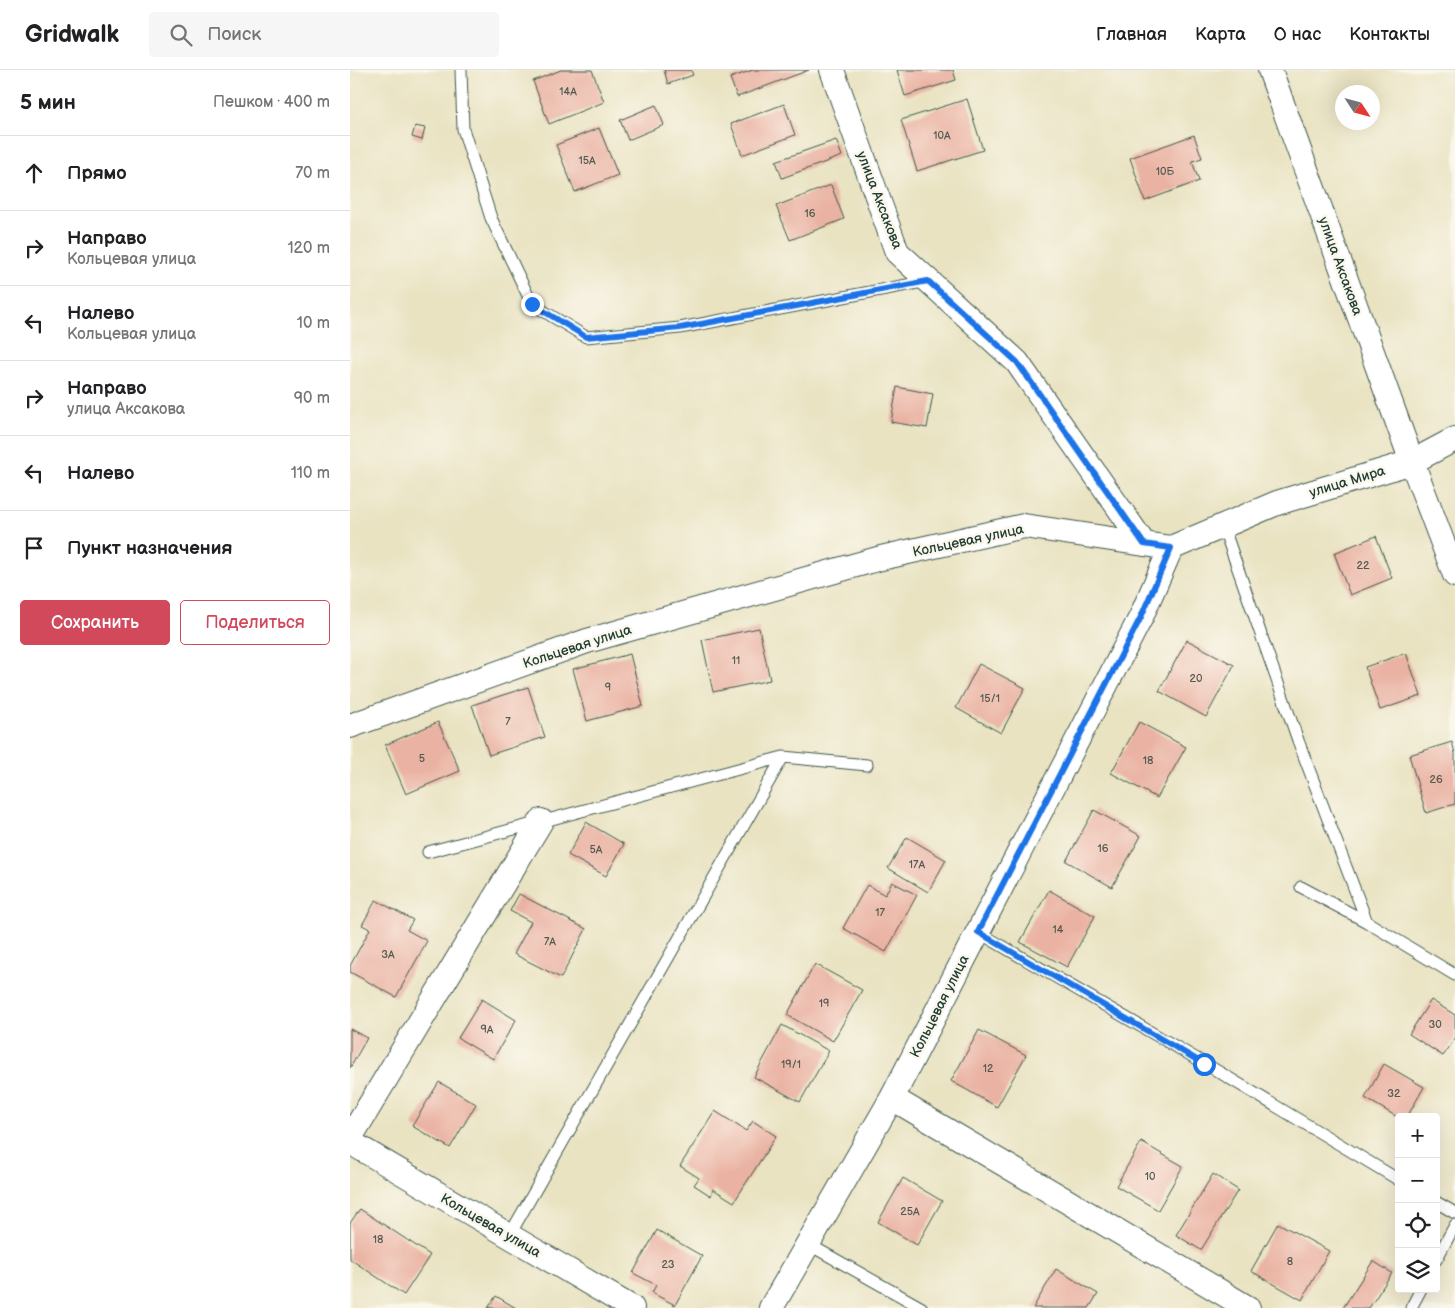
<!DOCTYPE html>
<html lang="ru">
<head>
<meta charset="utf-8">
<style>
	body { margin:0; font-family:"Balsamiq Sans",sans-serif; background:#f6f6f6; color:#202124 }
	.controls { position:absolute; right:15px; bottom:15px; display:grid; overflow:hidden; border-radius:5px; box-shadow:0 5px 20px #0002 }
	.controls button { width:45px; height:45px; display:grid; place-items:center; padding:0; border:0; border-bottom:1px solid #e0e0e0; background:#fff; color:#202124; font:25px sans-serif }
	.compass { position:absolute; left:985px; top:15px; width:45px; height:45px; border-radius:50%; background:#fff; box-shadow:0 5px 20px #0002; rotate:126deg }
	.stop { position:absolute; width:15px; height:15px; margin:-11px; border:4px solid #1a73e8; border-radius:50%; background:#fff }
	.stop.end { background:#1a73e8; border-color:#fff; box-shadow:0 1px 5px #0008 }
	.list { margin:0; padding:0; list-style:none }
	h2 { display:flex; justify-content:space-between; align-items:center; height:65px; margin:0; padding:0 20px; font-size:21px }
	h2 small { font-size:16px; font-weight:400; color:#757577 }
	.list li { display:grid; grid-template-columns:32px 1fr auto; gap:15px; align-items:center; box-sizing:border-box; height:75px; padding:0 20px; border-top:1px solid #e0e0e0 }
	.list b { display:block; font-size:19px; white-space:nowrap }
	.list p { margin:0; font-size:16px; white-space:nowrap; color:#757577 }
	.list em { font-size:16px; font-style:normal; color:#757577 }
	.actions { display:flex; gap:10px; padding:15px 20px }
	.actions a { flex:1; padding:11px 0; border:1px solid #d1495b; border-radius:5px; text-align:center; font-size:18px; color:#d1495b }
	.actions .main { background:#d1495b; color:#fff }
	.icon { flex:none; width:28px; height:28px; fill:none; stroke:currentColor; stroke-width:2; stroke-linecap:round; stroke-linejoin:round }
	.map { position:relative; flex:none; width:1105px; height:1238px; overflow:hidden }
	header { display:flex; align-items:center; gap:30px; box-sizing:border-box; height:70px; padding:0 25px; background:#fff; border-bottom:1px solid #e0e0e0 }
	header strong { font-size:24px }
	nav { display:flex; gap:28px; margin-inline-start:auto; font-size:18px }
	.search { width:350px; height:45px; background:#f6f6f6; display:flex; align-items:center; gap:12px; box-sizing:border-box; padding:0 18px; border-radius:5px; color:#757577; font-size:19px }
	main { display:flex }
	aside { flex:1; background:#fff }
	.map>svg:first-child { display:block }
	.building { fill:#eab2a3 }
	.lines { fill:none; stroke-linecap:round; stroke-linejoin:round }
	.lane-casing { stroke:#3d5649; stroke-width:13 }
	.street-casing { stroke:#3d5649; stroke-width:26 }
	.lane { stroke:#fff; stroke-width:11 }
	.street { stroke:#fff; stroke-width:24 }
	.route { stroke:#1a73e8; stroke-width:6 }
	.labels { text-anchor:middle; stroke-width:5; stroke-linejoin:round; paint-order:stroke }
	.number-label { font-size:11px; fill:#525a50 }
	.street-label { font-size:14px; fill:#1f3d34; stroke:#fbf7ec }
</style>
</head>
<body>
<header>
<strong>Gridwalk</strong>
<div class="search"><svg class="icon" aria-label="search" viewBox="0 0 24 24"><circle cx="10" cy="10" r="6"/><path d="M15 15l6 6"/></svg>Поиск</div>
<nav><a>Главная</a><a>Карта</a><a>О нас</a><a>Контакты</a></nav>
</header>
<main>
<aside>
<h2>5 мин<small>Пешком · 400 m</small></h2>
<ul class="list">
<li><svg class="icon" aria-label="ahead" viewBox="0 0 24 24"><path d="M12 20V5M6 11l6-6 6 6"/></svg><div><b>Прямо</b></div><em>70 m</em></li>
<li><svg class="icon" aria-label="right" viewBox="0 0 24 24"><path d="M7 20v-9h11M14 6l5 5-5 5"/></svg><div><b>Направо</b><p>Кольцевая улица</p></div><em>120 m</em></li>
<li><svg class="icon" aria-label="left" viewBox="0 0 24 24"><path d="M17 20v-9H6M10 6l-5 5 5 5"/></svg><div><b>Налево</b><p>Кольцевая улица</p></div><em>10 m</em></li>
<li><svg class="icon" aria-label="right" viewBox="0 0 24 24"><path d="M7 20v-9h11M14 6l5 5-5 5"/></svg><div><b>Направо</b><p>улица Аксакова</p></div><em>90 m</em></li>
<li><svg class="icon" aria-label="left" viewBox="0 0 24 24"><path d="M17 20v-9H6M10 6l-5 5 5 5"/></svg><div><b>Налево</b></div><em>110 m</em></li>
<li><svg class="icon" aria-label="arrive" viewBox="0 0 24 24"><path d="M6 21V4h12l-3 4 3 4H6"/></svg><div><b>Пункт назначения</b></div></li>
</ul>
<div class="actions"><a class="main">Сохранить</a><a>Поделиться</a></div>
</aside>
<div class="map">
<svg width="1105" height="1238" viewBox="0 0 1105 1238">
	<rect width="100%" height="100%" fill="#fbf7ec"/>
	<filter id="ink" filterUnits="userSpaceOnUse"><feTurbulence type="fractalNoise" baseFrequency=".02" numOctaves="2"/><feDisplacementMap in="SourceGraphic" scale="10" xChannelSelector="R" yChannelSelector="G"/><feConvolveMatrix kernelMatrix="1 2 1 2 8 2 1 2 1" color-interpolation-filters="sRGB"/></filter>
	<filter id="wash" filterUnits="userSpaceOnUse"><feTurbulence type="fractalNoise" baseFrequency=".0096" numOctaves="4" result="noise"/><feDisplacementMap in="SourceGraphic" scale="20" xChannelSelector="R" yChannelSelector="G"/><feGaussianBlur stdDeviation="1.12" result="paint"/><feColorMatrix in="noise" values="0 0 0 0 0 0 0 0 0 0 0 0 0 0 0 0 0 1.4 0 .05"/><feComposite in="paint" operator="in"/></filter>
	<g filter="url(#wash)">
		<rect width="100%" height="100%" fill="#e9e3c2"/>
		<g id="blocks">
			<path class="building" d="M 211,0 L 242,0 L 254,32 L 199,54 L 183,11 Z
				M 314,0 L 341,0 L 343,5 L 318,14 Z
				M 403,0 L 459,0 L 387,27 L 380,8 Z
				M 547,0 L 603,0 L 606,10 L 555,26 Z
				M 617,29 L 633,80 L 567,101 L 551,50 Z
				M 434,34 L 445,65 L 392,85 L 381,54 Z
				M 306,35 L 314,55 L 278,70 L 270,50 Z
				M 65,56 L 75,58 L 72,70 L 62,67 Z
				M 249,58 L 268,105 L 225,122 L 206,75 Z
				M 844,65 L 852,88 L 842,91 L 849,111 L 795,131 L 780,88 Z
				M 486,70 L 492,86 L 432,108 L 426,91 Z
				M 481,115 L 494,149 L 440,170 L 426,136 Z
				M 547,317 L 583,324 L 577,358 L 541,352 Z
				M 1026,466 L 1042,508 L 1000,525 L 984,483 Z
				M 409,558 L 420,610 L 363,622 L 352,570 Z
				M 837,570 L 884,595 L 856,647 L 809,621 Z
				M 1056,583 L 1071,626 L 1030,640 L 1015,597 Z
				M 280,584 L 293,636 L 237,651 L 223,599 Z
				M 629,594 L 675,618 L 651,663 L 606,638 Z
				M 178,617 L 195,667 L 139,685 L 122,635 Z
				M 88,652 L 110,701 L 56,724 L 35,675 Z
				M 789,652 L 836,677 L 807,728 L 761,703 Z
				M 1102,672 L 1105,683 L 1105,734 L 1076,743 L 1059,685 Z
				M 744,740 L 791,766 L 762,817 L 716,791 Z
				M 236,752 L 274,774 L 256,806 L 218,785 Z
				M 557,767 L 596,790 L 578,822 L 538,798 Z
				M 542,812 L 567,825 L 536,882 L 493,858 L 517,815 L 535,825 Z
				M 699,820 L 745,846 L 717,897 L 670,872 Z
				M 169,824 L 236,859 L 211,908 L 164,884 L 181,852 L 160,841 Z
				M 26,830 L 63,850 L 57,860 L 77,871 L 46,927 L 0,902 L 0,896 L 20,859 L 12,855 Z
				M 465,894 L 512,920 L 483,971 L 437,945 Z
				M 132,929 L 166,950 L 143,989 L 108,968 Z
				M 1081,930 L 1105,945 L 1105,969 L 1093,986 L 1059,964 Z
				M 432,955 L 479,981 L 450,1032 L 404,1007 Z
				M 0,959 L 17,968 L 0,998 Z
				M 629,960 L 676,985 L 647,1037 L 601,1011 Z
				M 1034,994 L 1074,1017 L 1057,1047 L 1049,1047 L 1049,1048 L 1015,1028 Z
				M 89,1012 L 126,1034 L 100,1078 L 62,1056 Z
				M 365,1041 L 396,1061 L 403,1051 L 426,1066 L 384,1132 L 363,1119 L 361,1126 L 344,1115 L 349,1108 L 330,1096 Z
				M 791,1072 L 833,1096 L 808,1140 L 766,1116 Z
				M 863,1104 L 888,1120 L 851,1180 L 826,1165 Z
				M 553,1108 L 592,1131 L 567,1175 L 528,1152 Z
				M 10,1139 L 80,1185 L 54,1225 L 0,1189 L 0,1153 Z
				M 928,1153 L 979,1181 L 952,1230 L 901,1201 Z
				M 307,1160 L 352,1186 L 325,1235 L 302,1223 L 306,1215 L 283,1203 Z
				M 1023,1191 L 1042,1203 L 1019,1238 L 993,1238 Z
				M 706,1199 L 748,1224 L 739,1238 L 683,1238 Z
				M 146,1226 L 166,1238 L 138,1238 Z"/>
		</g>
	</g>
	<g filter="url(#ink)">
		<use href="#blocks" fill-opacity="0" stroke="#3d5649" stroke-width="1"/>
		<g class="lines">
			<defs>
				<path id="lane" d="M 111,0 L 113,59 L 141,148 L 182,234 L 236,267 L 330,258 L 578,211
					M 873,456 L 949,673 L 1017,852 L 1105,905
					M 78,782 L 433,687 L 517,695
					M 951,817 L 1017,852
					M 628,862 L 854,993 L 1049,1110
					M 1086,1132 L 1105,1143
					M 159,1166 L 433,687
					M 458,1174 L 572,1238
					M 1086,1190 L 1105,1155
					M 1061,1238 L 1071,1219"/>
				<path id="street" d="M 482,0 L 547,182 L 667,292 L 794,474
					M 920,0 L 1062,392 L 1105,369
					M 821,478 L 927,433 L 1062,392 L 1105,505
					M 0,656 L 237,571 L 531,488 L 674,456 L 821,478
					M 542,1028 L 898,1238
					M 0,1068 L 191,751
					M 0,1072 L 282,1238
					M 421,1238 L 542,1028 L 791,547 L 821,478"/>
			</defs>
			<use href="#lane" class="lane-casing"/>
			<use href="#street" class="street-casing"/>
			<use href="#lane" class="lane"/>
			<use href="#street" class="street"/>
		</g>
	</g>
	<g class="lines" filter="url(#ink)">
		<path class="route" d="M 182,234 L 236,267 L 330,258 L 578,211 L 667,292 L 794,474 L 821,478 L 791,547 L 628,862 L 854,994"/>
	</g>
	<g class="labels">
		<g class="number-label">
			<text x="218" y="25">14А</text>
			<text x="592" y="69">10А</text>
			<text x="237" y="94">15А</text>
			<text x="815" y="105">10Б</text>
			<text x="460" y="147">16</text>
			<text x="1013" y="499">22</text>
			<text x="386" y="594">11</text>
			<text x="846" y="612">20</text>
			<text x="258" y="621">9</text>
			<text x="640" y="632">15/1</text>
			<text x="158" y="655">7</text>
			<text x="72" y="692">5</text>
			<text x="798" y="694">18</text>
			<text x="1086" y="713">26</text>
			<text x="753" y="782">16</text>
			<text x="246" y="783">5А</text>
			<text x="567" y="798">17А</text>
			<text x="530" y="846">17</text>
			<text x="708" y="863">14</text>
			<text x="200" y="875">7А</text>
			<text x="38" y="888">3А</text>
			<text x="474" y="937">19</text>
			<text x="1085" y="958">30</text>
			<text x="137" y="963">9А</text>
			<text x="441" y="998">19/1</text>
			<text x="638" y="1002">12</text>
			<text x="1044" y="1027">32</text>
			<text x="800" y="1110">10</text>
			<text x="560" y="1145">25А</text>
			<text x="28" y="1173">18</text>
			<text x="940" y="1195">8</text>
			<text x="318" y="1198">23</text>
		</g>
		<g class="street-label">
			<text transform="translate(530 130) rotate(69)" y="5">улица Аксакова</text>
			<text transform="translate(991 196) rotate(70)" y="5">улица Аксакова</text>
			<text transform="translate(997 411) rotate(-17)" y="5">улица Мира</text>
			<text transform="translate(618 470) rotate(-12)" y="5">Кольцевая улица</text>
			<text transform="translate(227 576) rotate(-18)" y="5">Кольцевая улица</text>
			<text transform="translate(589 936) rotate(-63)" y="5">Кольцевая улица</text>
			<text transform="translate(141 1155) rotate(30)" y="5">Кольцевая улица</text>
		</g>
	</g>
</svg>
<div class="controls">
<button>+</button>
<button>−</button>
<button><svg class="icon" aria-label="locate" viewBox="0 0 24 24"><circle cx="12" cy="12" r="6"/><path d="M12 2v4M12 18v4M2 12h4M18 12h4"/></svg></button>
<button><svg class="icon" aria-label="layers" viewBox="0 0 24 24"><path d="M12 4l9 5-9 5-9-5zM3 14l9 5 9-5"/></svg></button>
</div>
<svg class="compass" viewBox="-18 -18 36 36"><path d="M0-13l5 13h-10z" fill="#e53935"/><path d="M0 13l5-13h-10z" fill="#757577"/></svg>
<div class="stop" style="left:854px;top:994px"></div>
<div class="stop end" style="left:182px;top:234px"></div>
</div>
</main>
</body>
</html>
